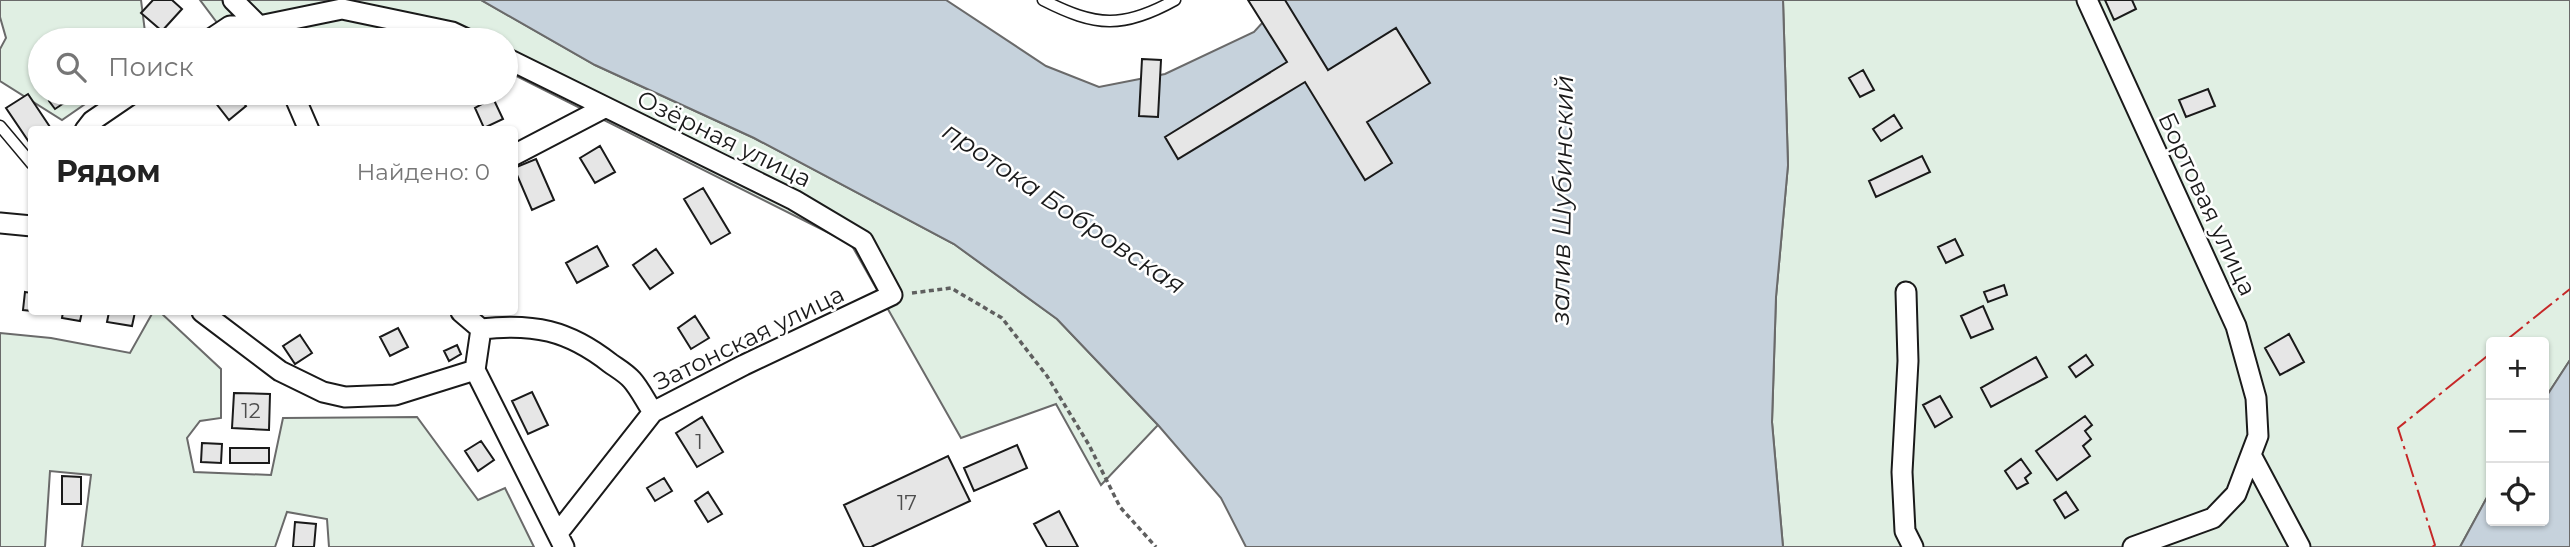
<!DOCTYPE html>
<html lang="ru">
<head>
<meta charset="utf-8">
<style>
	body { margin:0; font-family:Montserrat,sans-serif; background:#f2f2f2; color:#222 }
	.controls { position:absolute; right:21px; bottom:21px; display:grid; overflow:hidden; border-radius:7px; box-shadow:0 2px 5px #0004 }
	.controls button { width:63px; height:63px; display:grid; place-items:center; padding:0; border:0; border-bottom:2px solid #e0e0e0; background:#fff; color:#222; font:35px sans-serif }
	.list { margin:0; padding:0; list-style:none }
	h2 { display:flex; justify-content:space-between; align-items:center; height:91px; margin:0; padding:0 28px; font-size:30px }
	h2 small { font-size:23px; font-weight:400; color:#767676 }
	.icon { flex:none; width:38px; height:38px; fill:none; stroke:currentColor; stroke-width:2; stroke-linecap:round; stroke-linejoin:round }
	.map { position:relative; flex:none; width:2570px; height:547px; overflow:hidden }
	.search { position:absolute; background:#fff; box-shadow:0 2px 5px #0004; left:28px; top:28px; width:490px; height:77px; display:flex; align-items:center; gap:18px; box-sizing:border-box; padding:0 24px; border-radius:38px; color:#767676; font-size:26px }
	.panel { position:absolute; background:#fff; box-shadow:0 2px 5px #0004; left:28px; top:126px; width:490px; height:189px; border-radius:7px }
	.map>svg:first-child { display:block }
	.green { fill:#e0efe3; stroke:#6a6a6a; stroke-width:2 }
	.water { fill:#c6d2dc; stroke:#6a6a6a; stroke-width:2 }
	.building { fill:#e6e6e6; stroke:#1a1a1a; stroke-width:2 }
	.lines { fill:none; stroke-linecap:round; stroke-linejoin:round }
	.service-casing { stroke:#1a1a1a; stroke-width:13 }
	.minor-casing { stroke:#1a1a1a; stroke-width:23 }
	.path { stroke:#5f5f5f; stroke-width:3.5; stroke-dasharray:5 3.5; stroke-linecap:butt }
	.service { stroke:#fff; stroke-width:10 }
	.minor { stroke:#fff; stroke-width:19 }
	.power { stroke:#c62828; stroke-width:2; stroke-dasharray:24 5 3.5 5; stroke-linecap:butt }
	.labels { text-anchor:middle; stroke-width:5; stroke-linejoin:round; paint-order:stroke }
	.number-label { font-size:21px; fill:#4d4d4d }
	.street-label { font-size:24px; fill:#1a1a1a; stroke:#fff }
	.water-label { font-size:26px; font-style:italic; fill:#1a1a1a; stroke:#fff }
</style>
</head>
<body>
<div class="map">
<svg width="2570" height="547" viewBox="0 0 2570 547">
	<rect width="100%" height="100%" fill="#fff"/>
	<path class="green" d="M 0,0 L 141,0 L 146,40 L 40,40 L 40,93 L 101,93 L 62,120 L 0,81 L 0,49 L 6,38 L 0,17 Z
		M 200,0 L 481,0 L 595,65 L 754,138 L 954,244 L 1057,319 L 1158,425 L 1101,485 L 1056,404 L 961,438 L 851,244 L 506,71 L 506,40 L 414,40 L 361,32 L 343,40 L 230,40 Z
		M 1783,0 L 2570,0 L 2570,360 L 2544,400 L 2544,342 L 2491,342 L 2491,490 L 2460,547 L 1783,547 L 1772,422 L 1776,297 L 1788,165 Z
		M 153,312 L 160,312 L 221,369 L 221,418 L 200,421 L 187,438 L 194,472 L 271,475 L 283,418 L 417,417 L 478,500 L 505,488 L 534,547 L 329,547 L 327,519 L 287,512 L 275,547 L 82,547 L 91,475 L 50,471 L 45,547 L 0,547 L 0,333 L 51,338 L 130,353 Z"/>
	<path class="water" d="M 481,0 L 946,0 L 1046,66 L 1099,87 L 1165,74 L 1254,32 L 1283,0 L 1783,0 L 1788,165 L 1776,297 L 1772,422 L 1783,547 L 1246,547 L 1221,498 L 1158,425 L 1057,319 L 954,244 L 754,138 L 595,65 Z
		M 2570,360 L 2570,547 L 2460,547 L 2491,490 L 2491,521 L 2544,521 L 2544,400 Z"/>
	<path class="building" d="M 153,0 L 172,0 L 182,9 L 162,31 L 141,13 Z
		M 1248,0 L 1285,0 L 1328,70 L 1396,28 L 1430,83 L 1367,122 L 1392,163 L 1365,180 L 1305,82 L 1178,159 L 1165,137 L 1287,62 Z
		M 2105,0 L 2132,0 L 2136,9 L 2114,20 Z
		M 1142,59 L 1161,60 L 1158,117 L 1139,116 Z
		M 1863,70 L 1874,90 L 1860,97 L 1849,78 Z
		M 2208,89 L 2215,106 L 2186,117 L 2179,100 Z
		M 53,93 L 79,93 L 55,109 L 49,101 L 55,96 Z
		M 208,93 L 241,93 L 238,96 L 246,106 L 229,120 Z
		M 28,94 L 52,130 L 32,130 L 31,145 L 6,108 Z
		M 493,98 L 503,119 L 484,128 L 475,108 Z
		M 1894,115 L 1902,128 L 1881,141 L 1873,129 Z
		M 600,146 L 615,172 L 595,183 L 580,158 Z
		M 1922,156 L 1930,172 L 1876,197 L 1869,181 Z
		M 536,159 L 554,200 L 532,210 L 514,168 Z
		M 703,188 L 730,233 L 711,244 L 684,199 Z
		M 1955,239 L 1963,255 L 1946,263 L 1938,247 Z
		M 597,246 L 608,266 L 577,283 L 566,263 Z
		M 656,249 L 673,273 L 650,289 L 633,265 Z
		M 2004,285 L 2007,295 L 1988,302 L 1984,292 Z
		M 25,292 L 32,293 L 32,311 L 23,310 Z
		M 1983,306 L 1993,329 L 1971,338 L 1961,316 Z
		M 63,312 L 82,312 L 80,321 L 62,318 Z
		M 109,312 L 135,312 L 132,326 L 107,322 Z
		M 695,316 L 709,338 L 691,349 L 678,328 Z
		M 398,328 L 408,347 L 390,356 L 380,337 Z
		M 2289,334 L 2304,362 L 2280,375 L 2265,348 Z
		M 300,335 L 312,353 L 295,364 L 283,346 Z
		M 457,345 L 461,354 L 449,361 L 444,351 Z
		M 2086,355 L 2093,365 L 2076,377 L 2069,367 Z
		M 2036,357 L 2047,377 L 1991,407 L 1981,388 Z
		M 532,392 L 548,425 L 528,434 L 512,401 Z
		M 234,393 L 270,394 L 269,430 L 232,428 Z
		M 1940,396 L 1952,417 L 1935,427 L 1923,405 Z
		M 2085,416 L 2092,425 L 2085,431 L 2091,439 L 2083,446 L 2090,456 L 2057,480 L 2036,451 Z
		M 702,417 L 723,452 L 697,467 L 676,433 Z
		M 481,441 L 494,460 L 478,471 L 465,451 Z
		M 202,443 L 222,444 L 221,463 L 201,462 Z
		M 1017,445 L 1027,468 L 974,491 L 964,468 Z
		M 230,448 L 269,448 L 269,463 L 230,463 Z
		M 948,456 L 970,501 L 871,547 L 864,547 L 844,505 Z
		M 2021,459 L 2031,473 L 2025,478 L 2028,483 L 2017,489 L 2005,471 Z
		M 62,476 L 81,477 L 81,504 L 62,504 Z
		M 664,478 L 672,491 L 655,501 L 647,488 Z
		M 708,492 L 722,514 L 708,522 L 695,501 Z
		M 2066,492 L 2078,510 L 2065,518 L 2054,500 Z
		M 1059,511 L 1078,547 L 1047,547 L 1034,524 Z
		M 295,522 L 316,524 L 314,547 L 293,547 Z"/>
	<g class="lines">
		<defs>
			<path id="service" d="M 1043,0 C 1096,27 1123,29 1175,0
				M 0,126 L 32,164"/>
			<path id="minor" d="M 233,0 L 259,26 L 267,40
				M 2087,0 L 2236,326 L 2256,398 L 2258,436 L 2236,494 L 2213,518 L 2133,547
				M 209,40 L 230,26 L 259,26 L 342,9 L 452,32 L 469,40
				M 506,58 L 794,200 L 863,241 L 892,295 L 744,365 L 653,412 L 558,533
				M 293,93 L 309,130
				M 85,130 L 92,121 L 133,93
				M 514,155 L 604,108
				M 0,223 L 32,226
				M 1906,292 L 1908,361 L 1902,472 L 1905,531 L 1913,547
				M 202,312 L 280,371 L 323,392 L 345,397 L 395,395 L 475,370 L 564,547
				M 461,312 L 481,329 L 475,370
				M 481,329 C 533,323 568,330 610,363 C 617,368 626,373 632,380 C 640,389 646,402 653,412
				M 2251,455 L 2300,547"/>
		</defs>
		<use href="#service" class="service-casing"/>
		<use href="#minor" class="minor-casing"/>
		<path class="path" d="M 912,293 L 951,288 L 1002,318 L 1047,376 L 1089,445 L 1120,507 L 1156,547"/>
		<use href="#service" class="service"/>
		<use href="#minor" class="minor"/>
		<path class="power" d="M 2504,342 L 2570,289
			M 2432,547 L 2435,545 L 2398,428 L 2491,353"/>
	</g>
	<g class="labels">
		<g class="number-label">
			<text x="251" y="418">12</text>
			<text x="699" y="449">1</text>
			<text x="907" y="510">17</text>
		</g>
		<g class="street-label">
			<text transform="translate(724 139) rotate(26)" y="8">Озёрная улица</text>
			<text transform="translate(2207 204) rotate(65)" y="8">Бортовая улица</text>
			<text transform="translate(749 338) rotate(-26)" y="8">Затонская улица</text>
		</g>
		<g class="water-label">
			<text transform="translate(1562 200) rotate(-89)" y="9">залив Шубинский</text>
			<text transform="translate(1064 208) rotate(34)" y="9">протока Бобровская</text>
		</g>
	</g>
</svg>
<div class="controls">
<button>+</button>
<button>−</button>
<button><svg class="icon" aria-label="locate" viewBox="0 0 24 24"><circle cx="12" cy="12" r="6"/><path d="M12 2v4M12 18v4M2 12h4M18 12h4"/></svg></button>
</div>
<div class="search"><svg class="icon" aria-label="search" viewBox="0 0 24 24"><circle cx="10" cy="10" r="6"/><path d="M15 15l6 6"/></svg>Поиск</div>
<section class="panel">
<h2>Рядом<small>Найдено: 0</small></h2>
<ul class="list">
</ul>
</section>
</div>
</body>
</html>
